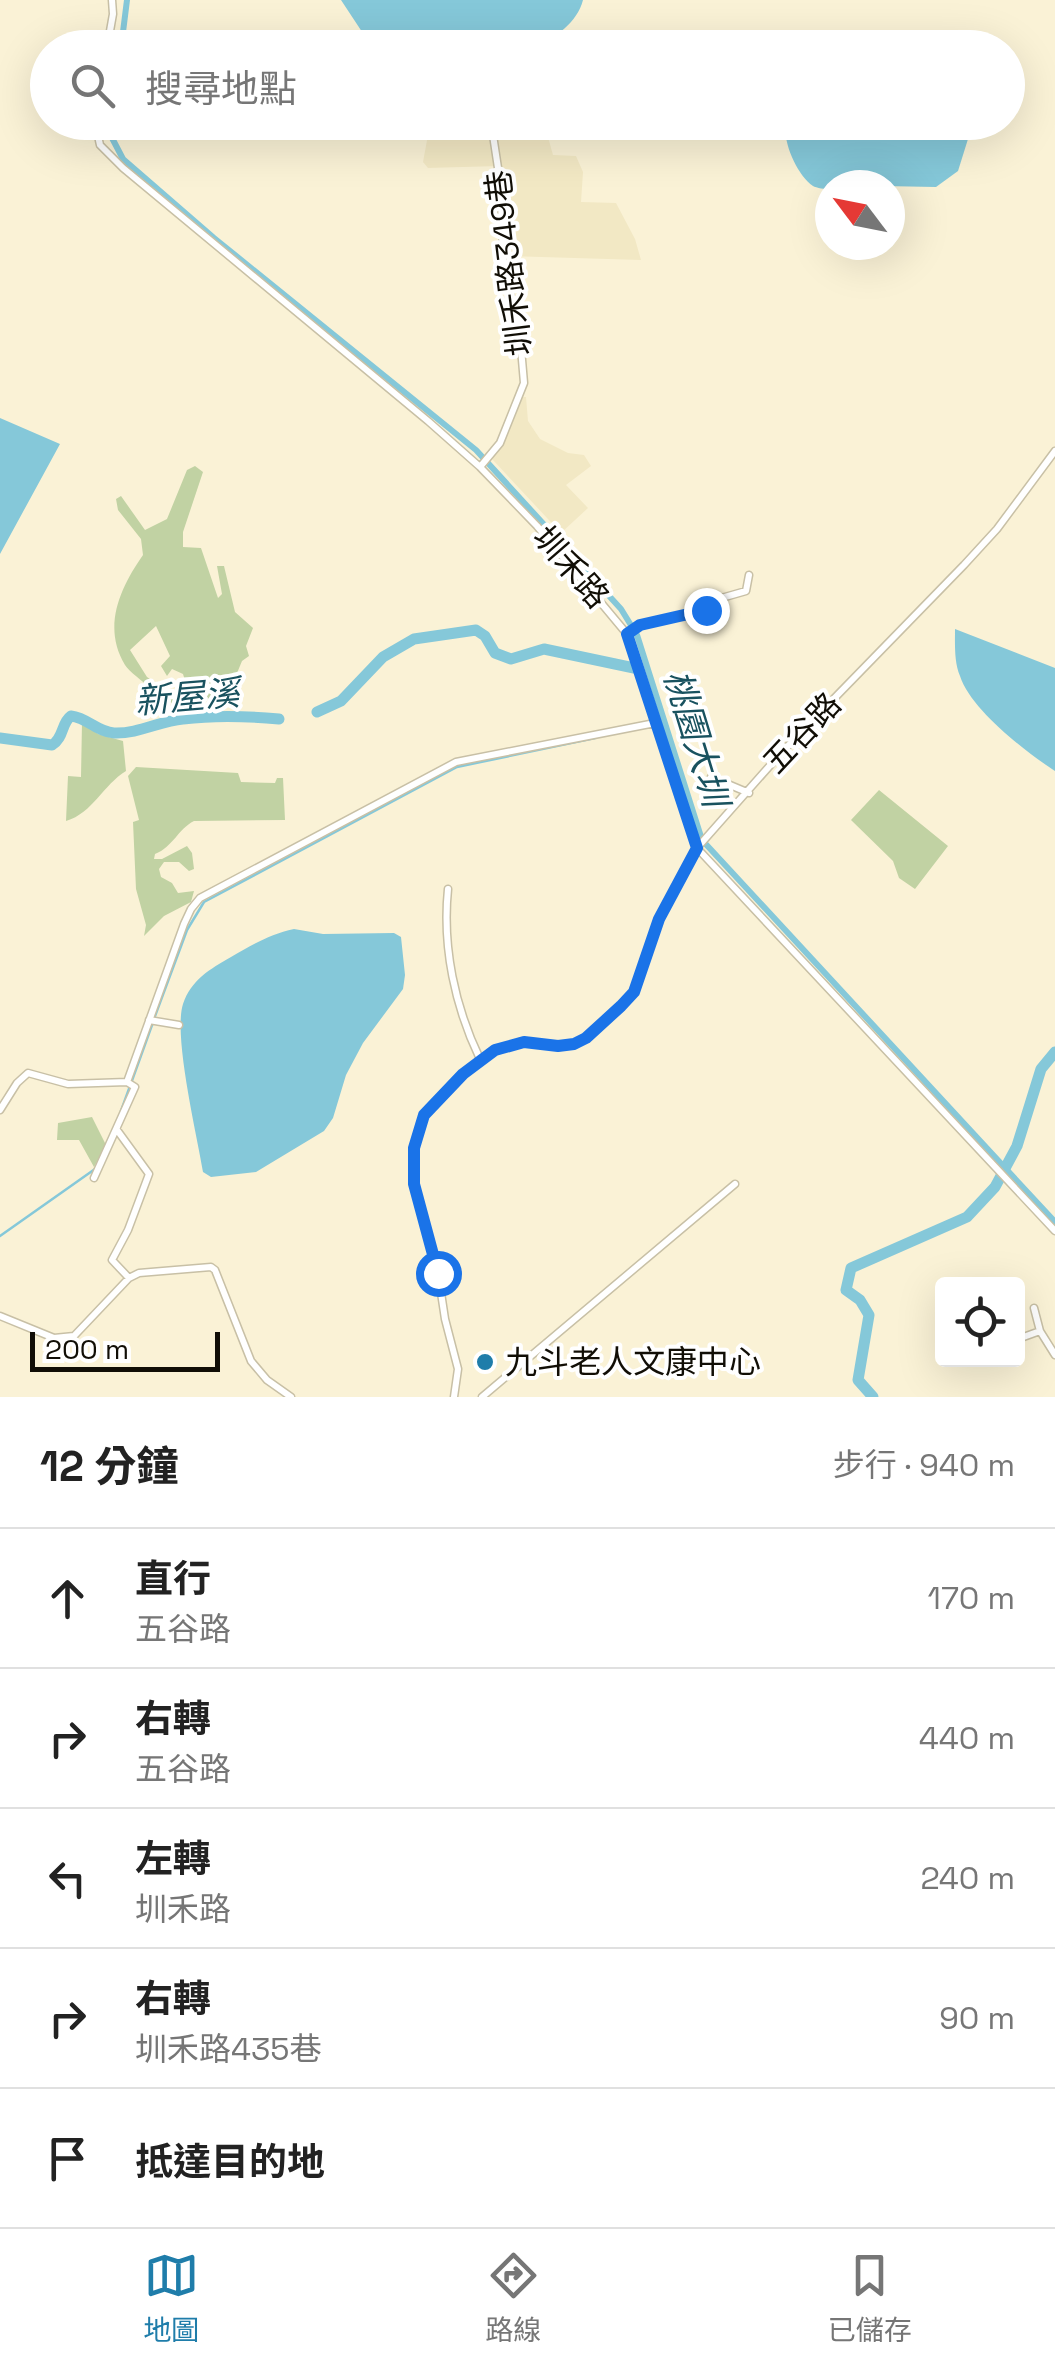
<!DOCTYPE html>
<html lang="zh-TW">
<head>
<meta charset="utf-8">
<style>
	body { margin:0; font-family:"Space Grotesk","Noto Sans TC",sans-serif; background:#f2f2f2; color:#222 }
	.controls { position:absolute; right:30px; bottom:30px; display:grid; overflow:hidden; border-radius:10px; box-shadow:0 10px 40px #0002 }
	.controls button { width:90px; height:90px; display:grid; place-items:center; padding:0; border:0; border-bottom:2px solid #e0e0e0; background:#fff; color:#222; font:50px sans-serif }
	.compass { position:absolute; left:815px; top:170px; width:90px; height:90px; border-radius:50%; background:#fff; box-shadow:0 10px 40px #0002; rotate:302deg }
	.scale { position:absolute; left:30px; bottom:25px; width:190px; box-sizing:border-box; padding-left:10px; border:5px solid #110e06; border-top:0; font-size:28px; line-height:35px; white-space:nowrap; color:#110e06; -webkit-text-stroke:8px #fff; paint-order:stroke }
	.stop { position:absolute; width:30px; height:30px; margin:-22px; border:8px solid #1a73e8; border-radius:50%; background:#fff }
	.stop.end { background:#1a73e8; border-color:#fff; box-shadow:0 2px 10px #0008 }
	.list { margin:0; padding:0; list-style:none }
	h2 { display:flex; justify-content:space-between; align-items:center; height:130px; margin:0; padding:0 40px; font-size:42px }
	h2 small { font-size:32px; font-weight:400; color:#767676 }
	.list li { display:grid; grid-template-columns:65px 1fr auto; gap:30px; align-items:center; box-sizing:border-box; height:140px; padding:0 40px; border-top:2px solid #e0e0e0 }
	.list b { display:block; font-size:38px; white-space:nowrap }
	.list p { margin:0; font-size:32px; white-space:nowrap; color:#767676 }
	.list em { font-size:32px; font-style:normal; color:#767676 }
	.icon { flex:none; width:55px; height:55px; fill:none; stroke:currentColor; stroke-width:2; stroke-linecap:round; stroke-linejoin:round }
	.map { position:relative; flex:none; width:1055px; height:1397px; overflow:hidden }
	.search { position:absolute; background:#fff; box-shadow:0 10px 40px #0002; left:30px; right:30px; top:30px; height:110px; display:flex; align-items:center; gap:25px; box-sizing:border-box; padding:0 35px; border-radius:55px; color:#767676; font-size:38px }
	.sheet { height:830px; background:#fff }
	nav { display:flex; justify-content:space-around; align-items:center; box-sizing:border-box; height:140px; border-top:2px solid #e0e0e0; background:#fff; font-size:28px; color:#767676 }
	nav a { display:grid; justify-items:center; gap:5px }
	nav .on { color:#1f7daa }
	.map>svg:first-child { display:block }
	.built { fill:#f2e8c4 }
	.green { fill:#c1d2a3 }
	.water { fill:#85c8d9 }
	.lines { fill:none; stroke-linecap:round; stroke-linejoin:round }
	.stream { stroke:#85c8d9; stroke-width:2.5 }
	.canal { stroke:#85c8d9; stroke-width:6 }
	.river { stroke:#85c8d9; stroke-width:11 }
	.minor-casing { stroke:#c8c0a6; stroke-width:9 }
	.minor { stroke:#fff; stroke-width:6 }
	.route { stroke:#1a73e8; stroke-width:12 }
	.poi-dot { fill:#1f7daa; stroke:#fff; stroke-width:4 }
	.labels { text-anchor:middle; stroke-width:8; stroke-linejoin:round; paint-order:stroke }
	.street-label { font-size:32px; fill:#110e06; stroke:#fff }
	.poi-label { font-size:32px; fill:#110e06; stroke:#fff; text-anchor:start }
	.water-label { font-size:35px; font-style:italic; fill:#19525f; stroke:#fff }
</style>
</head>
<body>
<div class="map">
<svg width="1055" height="1397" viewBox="0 0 1055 1397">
	<rect width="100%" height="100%" fill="#faf2d6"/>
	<path class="built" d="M 435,123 L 496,123 L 499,139 L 548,137 L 553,155 L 576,156 L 583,172 L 581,202 L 616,203 L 635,239 L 641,260 L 507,256 L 499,166 L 428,168 L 423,162 L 430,124 Z
		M 523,397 L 526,397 L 528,421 L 540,439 L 568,453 L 584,455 L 591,466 L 566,485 L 588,508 L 561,533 L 492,459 L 507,435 Z"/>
	<path class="green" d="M 195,466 L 203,472 L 183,532 L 183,547 L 201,548 L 218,598 L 222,594 L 217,566 L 224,566 L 235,612 L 253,628 L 246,646 L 249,656 L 242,661 L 230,690 L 202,701 L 190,697 L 183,674 L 172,669 L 167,676 L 161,666 L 170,656 L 156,626 L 130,650 L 147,677 L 201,713 L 188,715 C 174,704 133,677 125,665 C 102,627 120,588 143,555 L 141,539 L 118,510 L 116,499 L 121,496 L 145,530 L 167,519 L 187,470 Z
		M 82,722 L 98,734 L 123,741 L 126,771 C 103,785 93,813 66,821 L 68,776 L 81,777 Z
		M 136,767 L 238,773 L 241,782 L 275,783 L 277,778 L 283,778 L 285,820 L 194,821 C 178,829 173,847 155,854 L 154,859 L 162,859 L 187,846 L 192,853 L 194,869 L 189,871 L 179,862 L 164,862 L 159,869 L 161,877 L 172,883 L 178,893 L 194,891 L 191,902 L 164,916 L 144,936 L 146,925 L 136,889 L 133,822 L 139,820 L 128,776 Z
		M 879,790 L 948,846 L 915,889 L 899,878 L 893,861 L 851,820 Z
		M 92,1117 L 106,1145 L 94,1167 L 79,1140 L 57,1140 L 58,1123 Z"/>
	<path class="water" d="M 341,0 L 583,0 C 577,23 556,36 536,48 L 372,47 Z
		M 786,123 L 786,122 L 973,123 L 958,171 L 936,187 L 830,185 L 830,190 C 826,189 816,188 813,186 C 797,175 782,141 786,123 Z
		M 0,418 L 60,444 L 0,554 Z
		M 955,629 L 1055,668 L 1055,771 C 1026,752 971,710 960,676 C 954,662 955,644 955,629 Z
		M 294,929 L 323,934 L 394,933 L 401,937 L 405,975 L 403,989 L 363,1043 L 346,1075 L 333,1118 L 324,1131 L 256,1172 L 211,1177 L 203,1172 C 197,1135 173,1036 183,1004 C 191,980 210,969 231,957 C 252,945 270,934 294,929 Z"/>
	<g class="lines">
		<path class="stream" d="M 155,1016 L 187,930 L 204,902 L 457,767 L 595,738
			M 121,1111 L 152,1025
			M 0,1236 L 95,1169"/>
		<path class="canal" d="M 121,48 L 127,0
			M 112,122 L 111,136 L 123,159 L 214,238 L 476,450 L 621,609 L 637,635 L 702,840 L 1055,1222"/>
		<path class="river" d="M 317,712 L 341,701 L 383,657 L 414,639 L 476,630 L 485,636 L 495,653 L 511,659 L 544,649 L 634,668
			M 0,738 L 52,745 C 64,738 61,723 71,716 C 88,718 97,732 114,733 C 138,734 160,721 183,719 C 215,715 247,716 279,719
			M 873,1397 L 858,1380 L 869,1315 L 860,1300 L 846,1290 L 851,1268 L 967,1217 L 995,1187 L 1017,1146 L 1041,1069 L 1055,1052"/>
		<defs>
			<path id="minor" d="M 107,48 L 113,14 L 112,0
				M 95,122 L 100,145 L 123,168 L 428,421 L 480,467 L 537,526 L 627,634 L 697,848 L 1055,1231
				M 480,467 L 500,443 L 524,383 L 519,325 L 504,272 L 500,181 L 491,122
				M 627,634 L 640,625 L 706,609 L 718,599 L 746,591 L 749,575
				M 711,777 L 749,793
				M 448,889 C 442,947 455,1007 480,1059
				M 149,1020 L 179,1025
				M 127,1082 L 184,924 L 191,909 L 200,898 L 456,762 L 655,723
				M 0,1110 L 17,1083 L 28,1073 L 68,1084 L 127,1082
				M 117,1130 L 149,1174 L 128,1230 L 112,1260 L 129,1278
				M 94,1178 L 135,1087 L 127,1082
				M 1034,1308 L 1040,1331 L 1055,1355
				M 0,1316 L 54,1338 L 74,1336 L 129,1278 L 139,1273 L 211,1267 L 215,1270 L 251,1361 L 267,1380 L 291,1397
				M 1018,1325 L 1020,1338
				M 1018,1339 L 1040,1331
				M 454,1397 L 458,1369 L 445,1319 L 438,1273 L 414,1183 L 414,1149 L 424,1115 L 463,1074 L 495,1050 L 524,1042 L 559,1046 L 574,1044 L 586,1037 L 621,1006 L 634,992 L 659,919 L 697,848 L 782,752 L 964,565 L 997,529 L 1055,451
				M 482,1397 L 735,1184"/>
		</defs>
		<use href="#minor" class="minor-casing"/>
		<use href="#minor" class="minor"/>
	</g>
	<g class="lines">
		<path class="route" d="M 438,1273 L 414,1184 L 414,1148 L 424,1115 L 463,1074 L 495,1050 L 524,1042 L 558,1046 L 574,1044 L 586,1038 L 621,1006 L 634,992 L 659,919 L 697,848 L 627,634 L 640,625 L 706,610"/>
	</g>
	<circle class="poi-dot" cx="485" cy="1362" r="10"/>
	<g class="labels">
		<g class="street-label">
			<text transform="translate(509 263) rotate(-97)" y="11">圳禾路349巷</text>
			<text transform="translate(571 567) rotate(49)" y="11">圳禾路</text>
			<text transform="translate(802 733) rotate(-47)" y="11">五谷路</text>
		</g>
		<g class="poi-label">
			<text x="505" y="1373">九斗老人文康中心</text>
		</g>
		<g class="water-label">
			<text transform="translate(187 697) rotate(-5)" y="12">新屋溪</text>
			<text transform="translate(696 738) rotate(73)" y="12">桃園大圳</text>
		</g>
	</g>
</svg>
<div class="controls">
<button><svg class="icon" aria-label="locate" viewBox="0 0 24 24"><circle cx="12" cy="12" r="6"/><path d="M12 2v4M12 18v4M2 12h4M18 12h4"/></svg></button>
</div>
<svg class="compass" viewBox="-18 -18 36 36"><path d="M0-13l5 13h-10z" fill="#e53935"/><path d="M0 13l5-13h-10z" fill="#767676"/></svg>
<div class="scale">200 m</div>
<div class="stop" style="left:438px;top:1273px"></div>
<div class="stop end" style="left:706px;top:610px"></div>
<div class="search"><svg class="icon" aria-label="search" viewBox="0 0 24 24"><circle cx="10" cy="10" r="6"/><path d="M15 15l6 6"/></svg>搜尋地點</div>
</div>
<section class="sheet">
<h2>12 分鐘<small>步行 · 940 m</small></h2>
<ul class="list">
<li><svg class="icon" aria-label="ahead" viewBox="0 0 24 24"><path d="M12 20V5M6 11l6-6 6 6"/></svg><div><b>直行</b><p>五谷路</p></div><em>170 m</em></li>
<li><svg class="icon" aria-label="right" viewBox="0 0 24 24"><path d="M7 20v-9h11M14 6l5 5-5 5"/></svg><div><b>右轉</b><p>五谷路</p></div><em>440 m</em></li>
<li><svg class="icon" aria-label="left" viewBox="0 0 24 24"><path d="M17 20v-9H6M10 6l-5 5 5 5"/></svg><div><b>左轉</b><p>圳禾路</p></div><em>240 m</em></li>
<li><svg class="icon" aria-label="right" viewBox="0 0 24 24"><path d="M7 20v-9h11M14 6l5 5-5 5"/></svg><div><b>右轉</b><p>圳禾路435巷</p></div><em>90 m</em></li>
<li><svg class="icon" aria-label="arrive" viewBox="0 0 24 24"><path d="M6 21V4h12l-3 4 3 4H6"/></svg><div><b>抵達目的地</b></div></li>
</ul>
</section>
<nav>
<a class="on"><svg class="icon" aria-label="map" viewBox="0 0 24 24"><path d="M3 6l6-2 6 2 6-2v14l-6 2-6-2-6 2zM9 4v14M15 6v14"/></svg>地圖</a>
<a><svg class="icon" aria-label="directions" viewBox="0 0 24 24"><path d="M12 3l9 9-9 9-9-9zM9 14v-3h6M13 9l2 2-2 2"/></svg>路線</a>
<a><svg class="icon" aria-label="saved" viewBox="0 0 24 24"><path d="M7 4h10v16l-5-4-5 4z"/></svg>已儲存</a>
</nav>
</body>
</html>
